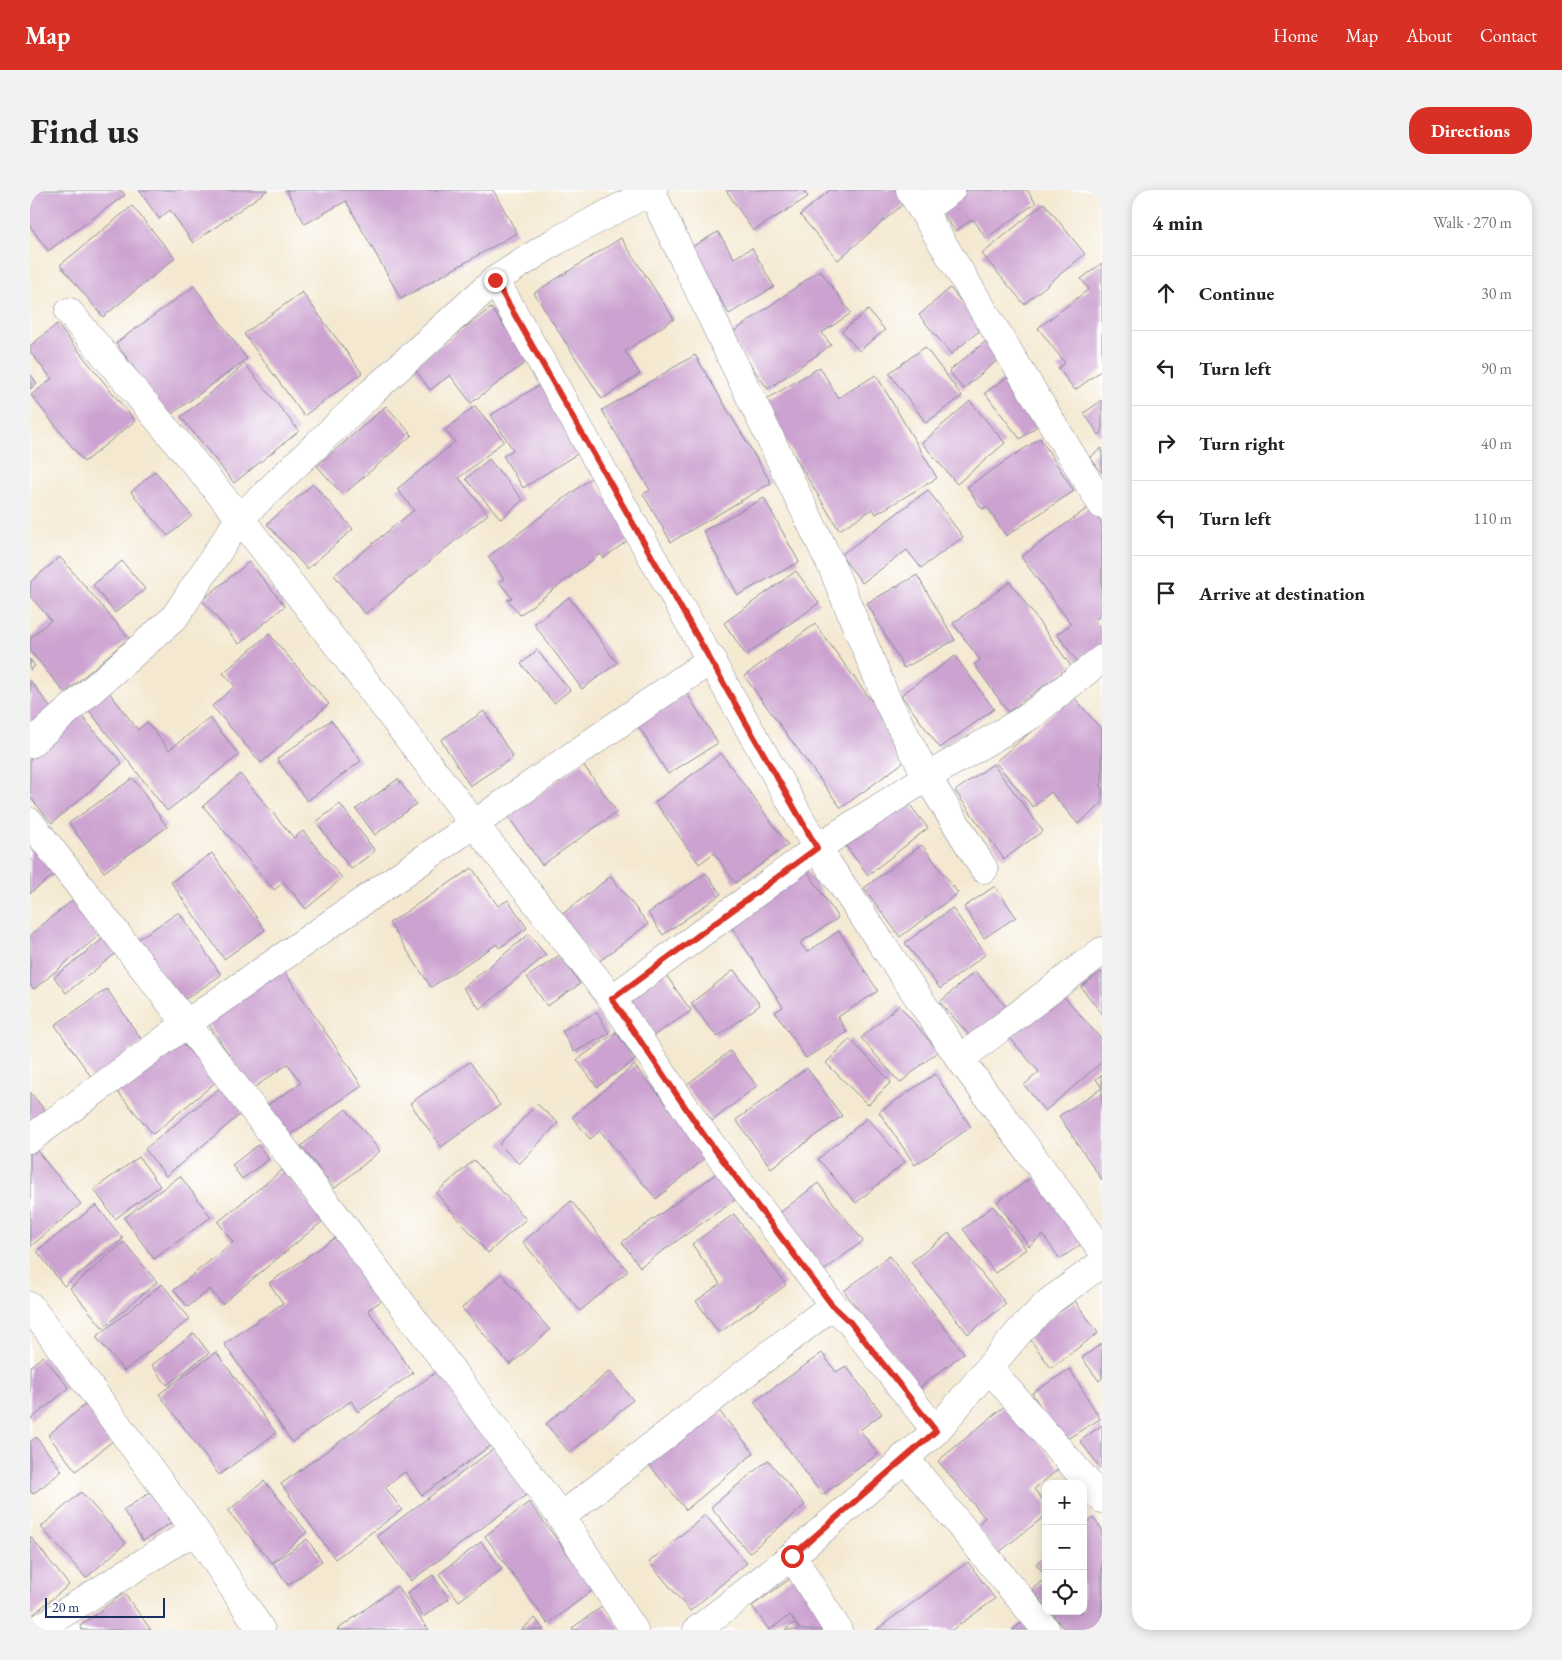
<!DOCTYPE html>
<html lang="en">
<head>
<meta charset="utf-8">
<style>
	body { margin:0; font-family:"EB Garamond",serif; background:#f2f2f2; color:#222 }
	.controls { position:absolute; right:15px; bottom:15px; display:grid; overflow:hidden; border-radius:10px; box-shadow:0 2px 12px #0003 }
	.controls button { width:45px; height:45px; display:grid; place-items:center; padding:0; border:0; border-bottom:1px solid #e0e0e0; background:#fff; color:#222; font:25px sans-serif }
	.scale { position:absolute; left:15px; bottom:12px; width:120px; box-sizing:border-box; padding-left:5px; border:2px solid #1b2f5e; border-top:0; font-size:14px; line-height:18px; white-space:nowrap; color:#1b2f5e; -webkit-text-stroke:4px #fff; paint-order:stroke }
	.stop { position:absolute; width:15px; height:15px; margin:-11px; border:4px solid #d93025; border-radius:50%; background:#fff }
	.stop.end { background:#d93025; border-color:#fff; box-shadow:0 1px 5px #0008 }
	.list { margin:0; padding:0; list-style:none }
	h2 { display:flex; justify-content:space-between; align-items:center; height:65px; margin:0; padding:0 20px; font-size:21px }
	h2 small { font-size:16px; font-weight:400; color:#767676 }
	.list li { display:grid; grid-template-columns:32px 1fr auto; gap:15px; align-items:center; box-sizing:border-box; height:75px; padding:0 20px; border-top:1px solid #e0e0e0 }
	.list b { display:block; font-size:19px; white-space:nowrap }
	.list em { font-size:16px; font-style:normal; color:#767676 }
	.icon { flex:none; width:28px; height:28px; fill:none; stroke:currentColor; stroke-width:2; stroke-linecap:round; stroke-linejoin:round }
	.map { position:relative; flex:none; width:1072px; height:1440px; overflow:hidden; border-radius:20px }
	header { display:flex; align-items:center; gap:30px; box-sizing:border-box; height:70px; padding:0 25px; background:#d93025; color:#fff }
	header strong { font-size:24px }
	nav { display:flex; gap:28px; margin-inline-start:auto; font-size:18px }
	.intro { display:flex; align-items:center; justify-content:space-between; box-sizing:border-box; height:120px; padding:0 30px }
	h1 { margin:0; font-size:35px }
	.button { padding:12px 22px; border-radius:20px; background:#d93025; color:#fff; font-size:18px; font-weight:700 }
	main { display:flex; gap:30px; padding:0 30px }
	aside { flex:1; background:#fff; border-radius:20px; box-shadow:0 2px 12px #0003 }
	.map>svg:first-child { display:block }
	.building { fill:#cca3d0 }
	.lines { fill:none; stroke-linecap:round; stroke-linejoin:round }
	.minor-casing { stroke:#888c97; stroke-width:29 }
	.minor { stroke:#fff; stroke-width:28 }
	.route { stroke:#d93025; stroke-width:6 }
</style>
</head>
<body>
<header>
<strong>Map</strong>
<nav><a>Home</a><a>Map</a><a>About</a><a>Contact</a></nav>
</header>
<div class="intro"><h1>Find us</h1><a class="button">Directions</a></div>
<main>
<div class="map">
<svg width="1072" height="1440" viewBox="0 0 1072 1440">
	<rect width="100%" height="100%" fill="#fff"/>
	<filter id="ink" filterUnits="userSpaceOnUse"><feTurbulence type="fractalNoise" baseFrequency=".02" numOctaves="2"/><feDisplacementMap in="SourceGraphic" scale="10" xChannelSelector="R" yChannelSelector="G"/><feConvolveMatrix kernelMatrix="1 2 1 2 8 2 1 2 1" color-interpolation-filters="sRGB"/></filter>
	<filter id="wash" filterUnits="userSpaceOnUse"><feTurbulence type="fractalNoise" baseFrequency=".0096" numOctaves="4" result="noise"/><feDisplacementMap in="SourceGraphic" scale="20" xChannelSelector="R" yChannelSelector="G"/><feGaussianBlur stdDeviation="1.12" result="paint"/><feColorMatrix in="noise" values="0 0 0 0 0 0 0 0 0 0 0 0 0 0 0 0 0 1.4 0 .05"/><feComposite in="paint" operator="in"/></filter>
	<g filter="url(#wash)">
		<rect width="100%" height="100%" fill="#f4e8d0"/>
		<g id="blocks">
			<path class="building" d="M 0,0 L 91,0 L 95,5 L 18,61 L 0,36 Z
				M 109,0 L 238,0 L 163,53 L 140,20 L 129,29 Z
				M 256,0 L 463,0 L 487,43 L 371,109 L 316,11 L 275,34 Z
				M 696,0 L 773,0 L 778,7 L 723,41 Z
				M 800,0 L 871,0 L 879,9 L 808,70 L 770,25 Z
				M 936,0 L 997,0 L 1006,13 L 956,48 L 943,29 L 925,41 L 910,19 Z
				M 1064,0 L 1072,0 L 1072,12 Z
				M 1014,13 L 1055,64 L 994,114 L 952,64 Z
				M 102,16 L 145,68 L 73,127 L 30,75 Z
				M 688,42 L 704,68 L 722,58 L 744,97 L 699,124 L 660,58 Z
				M 591,48 L 644,129 L 595,161 L 610,184 L 572,209 L 504,103 Z
				M 1072,73 L 1072,180 L 1045,200 L 1028,178 L 1035,173 L 1008,138 L 1059,99 L 1051,89 Z
				M 790,80 L 821,123 L 792,143 L 801,155 L 738,199 L 699,145 Z
				M 164,96 L 217,169 L 139,226 L 86,153 Z
				M 920,98 L 953,138 L 921,164 L 889,125 Z
				M 272,102 L 332,183 L 274,226 L 214,144 Z
				M 461,118 L 499,170 L 441,213 L 420,185 L 400,200 L 383,176 Z
				M 838,120 L 855,140 L 829,161 L 812,141 Z
				M 27,134 L 105,231 L 54,272 L 1,205 L 22,189 L 0,162 L 0,156 Z
				M 962,146 L 976,163 L 933,199 L 919,181 Z
				M 895,157 L 932,206 L 896,233 L 859,183 Z
				M 665,165 L 741,293 L 641,352 L 613,304 L 620,300 L 572,220 Z
				M 215,174 L 269,241 L 204,293 L 151,227 Z
				M 790,177 L 808,208 L 846,185 L 907,288 L 846,324 L 843,319 L 809,340 L 732,212 Z
				M 0,184 L 7,193 L 0,199 Z
				M 977,187 L 1000,218 L 1014,231 L 990,249 L 955,203 Z
				M 516,191 L 558,257 L 493,298 L 473,266 L 483,260 L 461,225 Z
				M 1072,210 L 1072,243 L 1069,245 L 1054,223 Z
				M 940,211 L 975,253 L 927,294 L 892,253 Z
				M 356,216 L 382,245 L 313,305 L 287,276 Z
				M 445,216 L 474,251 L 429,288 L 458,324 L 335,424 L 304,385 L 384,320 L 367,299 L 425,252 L 415,240 Z
				M 1010,248 L 1044,301 L 976,346 L 957,317 L 952,319 L 937,297 Z
				M 1072,258 L 1072,283 L 1060,267 Z
				M 459,269 L 493,310 L 471,329 L 436,289 Z
				M 125,281 L 162,326 L 138,346 L 101,302 Z
				M 561,288 L 605,345 L 574,368 L 570,364 L 490,425 L 478,410 L 482,408 L 469,392 L 474,389 L 458,367 Z
				M 283,294 L 323,339 L 277,379 L 237,334 Z
				M 898,300 L 933,347 L 891,378 L 877,360 L 832,393 L 811,365 Z
				M 734,308 L 769,372 L 708,405 L 673,341 Z
				M 1059,317 L 1072,334 L 1072,425 L 1064,430 L 1072,440 L 1072,453 L 1047,471 L 1027,444 L 1041,434 L 991,367 Z
				M 30,367 L 99,448 L 35,503 L 0,461 L 0,448 L 21,430 L 0,406 L 0,392 Z
				M 92,371 L 115,399 L 85,423 L 63,395 Z
				M 219,372 L 255,416 L 209,454 L 172,410 Z
				M 766,381 L 789,413 L 716,465 L 694,433 Z
				M 887,385 L 925,450 L 874,478 L 837,413 Z
				M 980,392 L 1041,476 L 978,522 L 944,474 L 950,470 L 923,433 Z
				M 539,407 L 587,473 L 552,499 L 504,434 Z
				M 785,434 L 882,566 L 811,618 L 714,486 Z
				M 239,444 L 299,514 L 231,573 L 182,516 L 205,496 L 193,483 Z
				M 507,460 L 540,500 L 524,513 L 491,474 Z
				M 925,466 L 964,519 L 910,558 L 871,505 Z
				M 0,469 L 5,476 L 0,480 Z
				M 0,490 L 23,521 L 0,539 Z
				M 75,497 L 108,540 L 117,532 L 139,560 L 180,528 L 209,565 L 137,621 L 54,514 Z
				M 656,502 L 688,553 L 638,584 L 607,534 Z
				M 1043,506 L 1072,540 L 1072,593 L 1070,595 L 1072,597 L 1072,614 L 1048,634 L 1021,602 L 1003,617 L 965,572 Z
				M 454,521 L 483,567 L 440,596 L 411,550 Z
				M 50,524 L 92,573 L 22,633 L 0,607 L 0,566 Z
				M 301,530 L 331,571 L 277,611 L 247,569 Z
				M 691,563 L 758,655 L 705,693 L 684,663 L 669,674 L 625,612 Z
				M 552,573 L 587,622 L 512,675 L 478,626 Z
				M 963,574 L 1013,641 L 974,669 L 925,601 Z
				M 210,584 L 264,648 L 273,641 L 312,688 L 276,719 L 254,692 L 244,700 L 173,616 Z
				M 103,588 L 137,637 L 74,682 L 39,633 Z
				M 368,589 L 386,614 L 345,645 L 326,619 Z
				M 872,605 L 898,638 L 838,685 L 812,651 Z
				M 310,614 L 345,661 L 321,679 L 286,632 Z
				M 0,645 L 27,683 L 0,703 Z
				M 892,655 L 928,703 L 870,747 L 834,698 Z
				M 182,663 L 235,740 L 194,769 L 141,692 Z
				M 442,678 L 468,716 L 478,710 L 497,738 L 469,758 L 467,754 L 401,797 L 359,733 Z
				M 776,679 L 808,728 L 770,753 L 777,762 L 809,741 L 848,801 L 808,827 L 817,842 L 776,868 L 745,822 L 753,817 L 697,730 Z
				M 676,683 L 691,704 L 633,745 L 618,723 Z
				M 581,686 L 618,734 L 567,773 L 530,726 Z
				M 965,696 L 986,727 L 954,748 L 934,717 Z
				M 50,704 L 78,738 L 4,799 L 0,795 L 0,745 Z
				M 922,718 L 956,764 L 910,799 L 875,753 Z
				M 149,722 L 191,785 L 151,812 L 108,749 Z
				M 499,744 L 516,765 L 450,819 L 433,798 Z
				M 78,745 L 90,760 L 36,803 L 24,787 Z
				M 530,765 L 550,794 L 517,816 L 497,787 Z
				M 250,775 L 332,896 L 257,947 L 236,916 L 271,893 L 258,874 L 222,899 L 174,827 Z
				M 704,780 L 730,815 L 687,847 L 661,813 Z
				M 945,781 L 981,822 L 946,853 L 910,812 Z
				M 1072,781 L 1072,824 L 1051,797 Z
				M 634,782 L 661,821 L 620,848 L 593,809 Z
				M 77,799 L 113,852 L 62,888 L 25,835 Z
				M 1031,803 L 1072,850 L 1072,872 L 1015,921 L 994,895 L 1009,882 L 979,847 Z
				M 869,815 L 908,861 L 870,893 L 831,848 Z
				M 567,822 L 579,844 L 544,862 L 532,841 Z
				M 586,842 L 605,870 L 567,897 L 547,870 Z
				M 144,843 L 186,892 L 123,944 L 82,895 Z
				M 820,849 L 861,892 L 838,915 L 796,873 Z
				M 700,861 L 727,896 L 682,931 L 655,896 Z
				M 440,872 L 470,915 L 411,957 L 380,913 Z
				M 604,875 L 679,965 L 626,1009 L 570,941 L 560,949 L 542,927 Z
				M 777,878 L 812,926 L 741,978 L 706,930 Z
				M 905,884 L 941,937 L 885,975 L 849,922 Z
				M 1072,885 L 1072,990 L 1029,926 L 1072,898 L 1066,889 Z
				M 192,896 L 213,922 L 136,986 L 115,959 Z
				M 0,902 L 17,923 L 0,936 Z
				M 507,914 L 528,933 L 489,974 L 469,954 Z
				M 316,919 L 350,961 L 305,998 L 271,956 Z
				M 837,928 L 875,972 L 826,1013 L 788,969 Z
				M 228,955 L 239,969 L 212,989 L 202,975 Z
				M 3,956 L 51,1014 L 0,1057 L 0,958 Z
				M 109,967 L 130,996 L 85,1029 L 64,999 Z
				M 444,970 L 496,1029 L 458,1063 L 406,1003 Z
				M 252,980 L 293,1031 L 192,1114 L 180,1099 L 158,1117 L 144,1100 L 203,1052 L 188,1032 Z
				M 687,983 L 705,1010 L 610,1077 L 592,1052 Z
				M 150,986 L 181,1027 L 124,1069 L 94,1028 Z
				M 1004,986 L 1053,1053 L 1030,1069 L 1013,1045 L 999,1056 L 967,1012 Z
				M 788,993 L 833,1051 L 792,1082 L 747,1025 Z
				M 541,1011 L 598,1081 L 550,1121 L 493,1052 Z
				M 66,1015 L 93,1049 L 34,1096 L 7,1061 Z
				M 963,1016 L 996,1059 L 965,1083 L 933,1039 Z
				M 704,1024 L 756,1095 L 689,1143 L 666,1111 L 690,1094 L 662,1054 Z
				M 919,1043 L 976,1114 L 938,1144 L 881,1072 Z
				M 309,1045 L 354,1109 L 338,1120 L 383,1183 L 328,1222 L 321,1211 L 262,1252 L 194,1154 L 253,1113 L 239,1093 Z
				M 94,1052 L 127,1092 L 73,1138 L 40,1098 Z
				M 859,1066 L 934,1163 L 889,1198 L 814,1101 Z
				M 471,1084 L 520,1140 L 480,1175 L 432,1118 Z
				M 132,1094 L 160,1129 L 94,1181 L 66,1147 Z
				M 1045,1111 L 1068,1143 L 1021,1178 L 997,1145 Z
				M 164,1143 L 179,1163 L 137,1195 L 122,1175 Z
				M 1072,1153 L 1072,1188 L 1069,1191 L 1052,1168 Z
				M 186,1162 L 246,1243 L 189,1285 L 129,1204 Z
				M 792,1163 L 806,1182 L 816,1176 L 852,1224 L 830,1240 L 848,1264 L 792,1305 L 724,1212 Z
				M 13,1166 L 39,1198 L 0,1230 L 0,1177 Z
				M 413,1177 L 467,1251 L 392,1305 L 375,1282 L 355,1297 L 372,1320 L 305,1369 L 251,1294 Z
				M 1040,1179 L 1070,1229 L 1032,1252 L 1002,1203 Z
				M 580,1181 L 603,1210 L 540,1263 L 516,1234 Z
				M 61,1210 L 90,1245 L 46,1281 L 18,1245 Z
				M 977,1214 L 1030,1278 L 1004,1299 L 1016,1314 L 1016,1325 L 968,1363 L 946,1336 L 955,1328 L 908,1271 Z
				M 685,1216 L 724,1263 L 656,1320 L 617,1272 Z
				M 1072,1235 L 1072,1280 L 1050,1251 Z
				M 6,1247 L 32,1281 L 3,1304 L 0,1301 L 0,1252 Z
				M 469,1255 L 503,1300 L 381,1391 L 347,1346 Z
				M 738,1270 L 775,1315 L 719,1363 L 681,1317 Z
				M 234,1291 L 277,1342 L 242,1373 L 198,1321 Z
				M 51,1302 L 96,1353 L 56,1388 L 11,1337 Z
				M 121,1302 L 141,1333 L 113,1351 L 93,1320 Z
				M 499,1312 L 564,1399 L 518,1434 L 455,1346 Z
				M 675,1325 L 717,1373 L 660,1421 L 619,1372 Z
				M 1063,1328 L 1072,1339 L 1072,1440 L 1035,1440 L 1020,1421 L 1053,1421 L 1053,1336 Z
				M 0,1346 L 39,1395 L 0,1427 Z
				M 277,1349 L 292,1371 L 258,1395 L 243,1373 Z
				M 451,1352 L 472,1379 L 429,1411 L 409,1384 Z
				M 1016,1366 L 1016,1386 L 1006,1374 Z
				M 938,1372 L 965,1409 L 922,1440 L 846,1440 Z
				M 403,1385 L 419,1409 L 393,1427 L 377,1403 Z
				M 764,1386 L 803,1440 L 771,1440 L 760,1425 L 739,1440 L 722,1416 Z
				M 1016,1388 L 1016,1416 L 1002,1399 Z
				M 367,1396 L 399,1440 L 307,1440 Z
				M 94,1403 L 121,1440 L 52,1440 L 50,1436 Z
				M 573,1416 L 591,1440 L 543,1440 L 542,1438 Z
				M 505,1428 L 514,1440 L 491,1440 Z
				M 993,1432 L 999,1440 L 982,1440 Z
				M 764,1433 L 769,1440 L 755,1440 Z"/>
		</g>
	</g>
	<g filter="url(#ink)">
		<use href="#blocks" fill-opacity="0" stroke="#888c97" stroke-width="1"/>
		<g class="lines">
			<defs>
				<path id="minor" d="M 880,0 L 1072,315
					M 621,1 L 802,377 L 857,510 L 897,587 L 954,679
					M 893,20 L 921,0
					M 465,90 L 787,658 L 930,869 L 1072,1060
					M 39,122 L 210,328 L 445,635 L 582,809 L 674,945 L 803,1115 L 820,1132 L 906,1241
					M 0,554 L 144,428 L 210,328 L 343,201 L 465,90 L 526,51 L 623,0
					M 0,632 L 310,1031 L 531,1327 L 604,1440
					M 582,809 L 787,658 L 897,587 L 1000,526 L 1072,469
					M 930,869 L 1072,761
					M 0,949 L 156,834 L 682,469
					M 0,1116 L 165,1340 L 231,1440
					M 959,1178 L 1072,1309
					M 874,1267 L 1016,1440
					M 531,1327 L 803,1115
					M 762,1366 L 906,1241 L 989,1142 L 1020,1111 L 1072,1073
					M 7,1440 L 165,1340
					M 667,1440 L 762,1366 L 808,1440"/>
			</defs>
			<use href="#minor" class="minor-casing"/>
			<use href="#minor" class="minor"/>
		</g>
	</g>
	<g class="lines" filter="url(#ink)">
		<path class="route" d="M 465,90 L 787,658 L 582,809 L 674,945 L 802,1115 L 820,1132 L 906,1241 L 762,1366"/>
	</g>
</svg>
<div class="controls">
<button>+</button>
<button>−</button>
<button><svg class="icon" aria-label="locate" viewBox="0 0 24 24"><circle cx="12" cy="12" r="6"/><path d="M12 2v4M12 18v4M2 12h4M18 12h4"/></svg></button>
</div>
<div class="scale">20 m</div>
<div class="stop" style="left:762px;top:1366px"></div>
<div class="stop end" style="left:465px;top:90px"></div>
</div>
<aside>
<h2>4 min<small>Walk · 270 m</small></h2>
<ul class="list">
<li><svg class="icon" aria-label="ahead" viewBox="0 0 24 24"><path d="M12 20V5M6 11l6-6 6 6"/></svg><div><b>Continue</b></div><em>30 m</em></li>
<li><svg class="icon" aria-label="left" viewBox="0 0 24 24"><path d="M17 20v-9H6M10 6l-5 5 5 5"/></svg><div><b>Turn left</b></div><em>90 m</em></li>
<li><svg class="icon" aria-label="right" viewBox="0 0 24 24"><path d="M7 20v-9h11M14 6l5 5-5 5"/></svg><div><b>Turn right</b></div><em>40 m</em></li>
<li><svg class="icon" aria-label="left" viewBox="0 0 24 24"><path d="M17 20v-9H6M10 6l-5 5 5 5"/></svg><div><b>Turn left</b></div><em>110 m</em></li>
<li><svg class="icon" aria-label="arrive" viewBox="0 0 24 24"><path d="M6 21V4h12l-3 4 3 4H6"/></svg><div><b>Arrive at destination</b></div></li>
</ul>
</aside>
</main>
</body>
</html>
